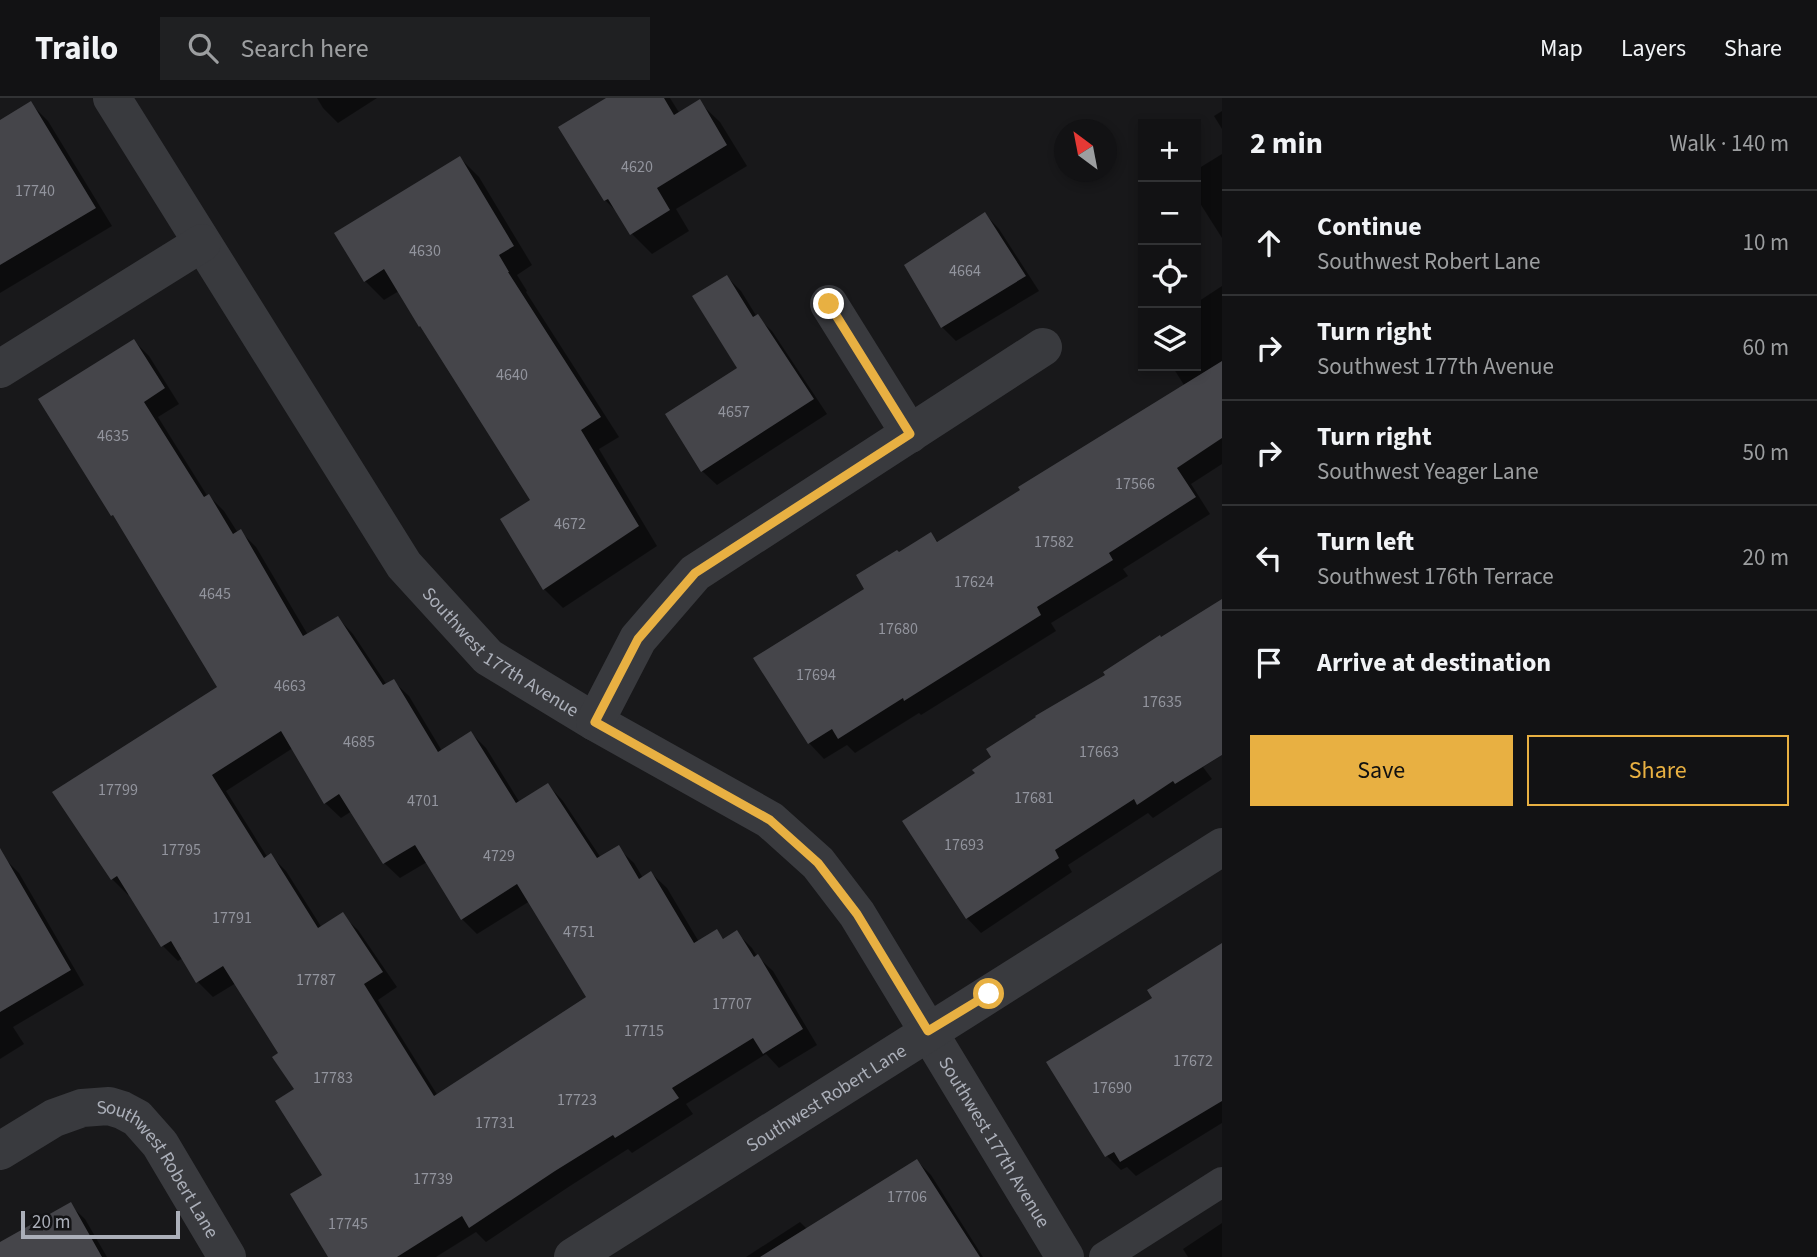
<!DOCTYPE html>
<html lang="en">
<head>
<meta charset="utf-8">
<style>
	body { margin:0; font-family:"Source Sans 3",sans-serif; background:#1f2022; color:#f1f3f6 }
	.controls { position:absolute; right:21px; top:21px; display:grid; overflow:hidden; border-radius:0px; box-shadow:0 4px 10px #0003 }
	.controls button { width:63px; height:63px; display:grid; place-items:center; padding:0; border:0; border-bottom:2px solid #313234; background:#121214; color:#f1f3f6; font:35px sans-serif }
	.compass { position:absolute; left:1054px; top:21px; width:63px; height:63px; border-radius:50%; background:#121214; box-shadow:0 4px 10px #0003; rotate:328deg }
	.scale { position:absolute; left:21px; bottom:18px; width:159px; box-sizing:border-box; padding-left:7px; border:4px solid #abafb9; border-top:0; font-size:19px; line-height:24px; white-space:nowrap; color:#abafb9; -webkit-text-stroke:5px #131315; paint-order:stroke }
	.stop { position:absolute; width:21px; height:21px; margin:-16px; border:5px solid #e8b042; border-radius:50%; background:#fff }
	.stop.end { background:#e8b042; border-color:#fff; box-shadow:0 2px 7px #0008 }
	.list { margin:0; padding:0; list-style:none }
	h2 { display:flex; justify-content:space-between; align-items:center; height:91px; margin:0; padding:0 28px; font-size:30px }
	h2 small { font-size:23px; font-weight:400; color:#9c9ea0 }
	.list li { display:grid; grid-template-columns:46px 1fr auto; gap:21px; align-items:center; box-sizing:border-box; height:105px; padding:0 28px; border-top:2px solid #313234 }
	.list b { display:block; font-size:26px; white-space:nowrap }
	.list p { margin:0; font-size:23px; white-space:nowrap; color:#9c9ea0 }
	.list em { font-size:23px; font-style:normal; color:#9c9ea0 }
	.actions { display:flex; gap:14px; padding:21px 28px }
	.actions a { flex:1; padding:16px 0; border:2px solid #e8b042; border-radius:0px; text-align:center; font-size:24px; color:#e8b042 }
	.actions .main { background:#e8b042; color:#111 }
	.icon { flex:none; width:38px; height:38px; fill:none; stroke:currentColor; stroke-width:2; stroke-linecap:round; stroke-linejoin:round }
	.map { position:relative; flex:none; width:1222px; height:1159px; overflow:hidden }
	header { display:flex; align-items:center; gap:42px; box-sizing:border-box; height:98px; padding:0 35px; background:#121214; border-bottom:2px solid #313234 }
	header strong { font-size:33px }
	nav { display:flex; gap:38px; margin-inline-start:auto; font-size:24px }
	.search { width:490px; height:63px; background:#1f2022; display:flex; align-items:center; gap:18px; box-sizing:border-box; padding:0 24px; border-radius:0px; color:#9c9ea0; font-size:26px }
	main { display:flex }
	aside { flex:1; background:#121214 }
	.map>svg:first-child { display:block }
	.shadow { fill:#0007; fill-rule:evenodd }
	.building { fill:#45454a; fill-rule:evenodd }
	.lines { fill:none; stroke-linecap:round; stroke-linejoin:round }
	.lane { stroke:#393a3e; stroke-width:30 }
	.street { stroke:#393a3e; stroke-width:38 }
	.route { stroke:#e8b042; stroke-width:9 }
	.labels { text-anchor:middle; stroke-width:5; stroke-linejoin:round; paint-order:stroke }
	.number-label { font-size:16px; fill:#92949d }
	.street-label { font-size:19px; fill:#abafb9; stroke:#131315 }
</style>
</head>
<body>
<header>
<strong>Trailo</strong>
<div class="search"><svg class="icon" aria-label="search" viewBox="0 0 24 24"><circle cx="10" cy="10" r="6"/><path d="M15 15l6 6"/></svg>Search here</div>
<nav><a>Map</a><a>Layers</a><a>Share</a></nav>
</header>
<main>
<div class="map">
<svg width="1222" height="1159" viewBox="0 0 1222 1159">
	<rect width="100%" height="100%" fill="#18181a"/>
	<path class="shadow" d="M 317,0 L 377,0 L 338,25 L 323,10 Z
		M 609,0 L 670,0 L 680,16 L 699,4 L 720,24 L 747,68 L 676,111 L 689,133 L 652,156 L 632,136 L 621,118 L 605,102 Z
		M 30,5 L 48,23 L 112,128 L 0,195 L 0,24 Z
		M 1222,13 L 1222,31 L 1214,18 Z
		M 1222,56 L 1222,140 L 1196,99 L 1196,72 Z
		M 460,60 L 479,79 L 532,167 L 517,177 L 527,193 L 526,194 L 619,339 L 599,351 L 657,448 L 563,510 L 544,491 L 503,421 L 532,402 L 399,193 L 384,202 L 365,183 Z
		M 985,116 L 999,131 L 1039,193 L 956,243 L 942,229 Z
		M 727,179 L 741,193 L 757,219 L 772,233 L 827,316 L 717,387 L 702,373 L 740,270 Z
		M 1222,188 L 1222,366 L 1191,386 L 1210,416 L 1123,471 L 1128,478 L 1051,525 L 1056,533 L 921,617 L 919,615 L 855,655 L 847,647 L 824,661 L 809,645 L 866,491 L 899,456 L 931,436 L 939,445 L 1184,287 L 1172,268 L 1196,268 L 1196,205 Z
		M 134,243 L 149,258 L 179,306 L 158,319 L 208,399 L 209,398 L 224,413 L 238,435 L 241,434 L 256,449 L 308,537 L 338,520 L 353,536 L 387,587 L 393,583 L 409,598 L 442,653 L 471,635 L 486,650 L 520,705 L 548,687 L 563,703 L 601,760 L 618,750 L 634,765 L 643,780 L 651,775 L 667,790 L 699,844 L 716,834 L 725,842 L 737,835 L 752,850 L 757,858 L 773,873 L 817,947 L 779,970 L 766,956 L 686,1006 L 693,1016 L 632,1055 L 628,1051 L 570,1088 L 486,1144 L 476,1134 L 436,1159 L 330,1159 L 325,1077 L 296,992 L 281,955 L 236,885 L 213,899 L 198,884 L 183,860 L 178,863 L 163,848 L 130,795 L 128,797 L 112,781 L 55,694 L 220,589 L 120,424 L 113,417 ZM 293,650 L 325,705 L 341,720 L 352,713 L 384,765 L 400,780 L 427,764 L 462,821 L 477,836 L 530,803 L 588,899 L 438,998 L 378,902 L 397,889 L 358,832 L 342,817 L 322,830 L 286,773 L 271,758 L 268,760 L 226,693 Z
		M 1222,657 L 1203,669 L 1212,681 L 1153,720 L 1148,715 L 1068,767 L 1072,774 L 981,835 L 967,820 L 904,724 Z
		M 4,760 L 19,775 L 84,887 L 13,929 L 24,946 L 0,961 L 0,763 Z
		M 1222,847 L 1222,1025 L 1136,1078 L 1127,1069 L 1121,1072 L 1107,1058 L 1049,965 L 1154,901 Z
		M 917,1063 L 931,1077 L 983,1159 L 746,1159 L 800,1124 L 807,1131 Z
		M 70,1107 L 85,1121 L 107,1159 L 0,1159 L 0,1146 Z
		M 1222,1125 L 1222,1159 L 1188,1159 L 1183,1151 Z"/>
	<path class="building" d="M 606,0 L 664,0 L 674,17 L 700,1 L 727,47 L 657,90 L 670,112 L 630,137 L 608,101 L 604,103 L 558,29 Z
		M 31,3 L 96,110 L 0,167 L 0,22 Z
		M 460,58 L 514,148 L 499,157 L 509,174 L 508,174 L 601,319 L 581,332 L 639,428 L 543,492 L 500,421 L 530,402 L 420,228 L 419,229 L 384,171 L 364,184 L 334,135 Z
		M 985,114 L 1026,178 L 941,230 L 904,167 Z
		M 727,177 L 753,219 L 758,216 L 814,301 L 701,374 L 665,316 L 737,270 L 692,198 Z
		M 134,241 L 165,290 L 144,304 L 204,399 L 209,396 L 233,436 L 241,431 L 303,538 L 338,518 L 383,587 L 394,581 L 438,654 L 471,633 L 516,705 L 548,685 L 597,760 L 619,747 L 639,781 L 651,773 L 694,845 L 717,831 L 723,841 L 737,832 L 754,859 L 758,856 L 803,931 L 763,956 L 753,940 L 672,990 L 679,1000 L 615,1040 L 613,1037 L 555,1073 L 469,1130 L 462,1118 L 397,1159 L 328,1159 L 290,1096 L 322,1077 L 275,1003 L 294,991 L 272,959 L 278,955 L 223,868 L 196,885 L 171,843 L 161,849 L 117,778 L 111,782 L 52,694 L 217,589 L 113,417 L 111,418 L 38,301 ZM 281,633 L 324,706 L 339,696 L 383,766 L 415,747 L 461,822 L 517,786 L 586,899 L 434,998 L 364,886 L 383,874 L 343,814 L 318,830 L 271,755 L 264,760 L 212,677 Z
		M 1222,263 L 1222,340 L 1177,370 L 1196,399 L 1109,455 L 1113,462 L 1037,509 L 1041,517 L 904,603 L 903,600 L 838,641 L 832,631 L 808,646 L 753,560 L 864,491 L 856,477 L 897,452 L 899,454 L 931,434 L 937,444 L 1020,392 L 1018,389 Z
		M 1222,501 L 1222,657 L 1175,686 L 1173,683 L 1137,707 L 1134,701 L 1055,752 L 1059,760 L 966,821 L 902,723 L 975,675 L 972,672 L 991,659 L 986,651 L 1036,619 L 1035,618 L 1105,577 L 1103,574 L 1160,537 L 1161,539 Z
		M 0,750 L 71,872 L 0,914 Z
		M 1222,845 L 1222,1003 L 1120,1064 L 1114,1054 L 1105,1059 L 1046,964 L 1152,900 L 1147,892 Z
		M 917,1061 L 980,1159 L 760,1159 Z
		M 71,1104 L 102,1159 L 0,1159 L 0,1144 Z"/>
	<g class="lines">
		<path class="lane" d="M 1104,1159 L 1222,1084"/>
		<g class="street">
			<path id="s1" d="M 112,0 L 404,467 L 488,559 L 595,624 L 770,722 L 818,765 L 857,816 L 1065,1159"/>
			<path d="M 829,206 L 910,336"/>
			<path d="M 0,271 L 202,145"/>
			<path d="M 595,624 L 638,541 L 695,475 L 1043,249"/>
			<path id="s2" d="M 0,1053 L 54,1020 L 82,1010 L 109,1008 L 122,1012 L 137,1020 L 160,1046 L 227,1159"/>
			<path id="s3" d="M 573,1159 L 1222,749"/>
		</g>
	</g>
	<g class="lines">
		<path class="route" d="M 829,206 L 910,336 L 695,475 L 638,541 L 595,624 L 770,722 L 818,765 L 857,816 L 928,933 L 989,896"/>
	</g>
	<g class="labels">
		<g class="number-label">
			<text x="637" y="74">4620</text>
			<text x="35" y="98">17740</text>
			<text x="425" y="158">4630</text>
			<text x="965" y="178">4664</text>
			<text x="512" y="282">4640</text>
			<text x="734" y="319">4657</text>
			<text x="113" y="343">4635</text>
			<text x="1135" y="391">17566</text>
			<text x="570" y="431">4672</text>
			<text x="1054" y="449">17582</text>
			<text x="974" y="489">17624</text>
			<text x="215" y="501">4645</text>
			<text x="898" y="536">17680</text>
			<text x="816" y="582">17694</text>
			<text x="290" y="593">4663</text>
			<text x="1162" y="609">17635</text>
			<text x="359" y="649">4685</text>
			<text x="1099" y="659">17663</text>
			<text x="118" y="697">17799</text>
			<text x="1034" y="705">17681</text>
			<text x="423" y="708">4701</text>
			<text x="964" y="752">17693</text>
			<text x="181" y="757">17795</text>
			<text x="499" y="763">4729</text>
			<text x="232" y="825">17791</text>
			<text x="579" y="839">4751</text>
			<text x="316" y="887">17787</text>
			<text x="732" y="911">17707</text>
			<text x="644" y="938">17715</text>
			<text x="1193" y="968">17672</text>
			<text x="333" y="985">17783</text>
			<text x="1112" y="995">17690</text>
			<text x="577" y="1007">17723</text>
			<text x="495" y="1030">17731</text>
			<text x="433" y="1086">17739</text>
			<text x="907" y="1104">17706</text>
			<text x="348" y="1131">17745</text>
		</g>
		<g class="street-label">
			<text dy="7" stroke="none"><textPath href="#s1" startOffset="682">Southwest 177th Avenue</textPath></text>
			<text dy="7" stroke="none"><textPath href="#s3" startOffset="299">Southwest Robert Lane</textPath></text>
			<text dy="7" stroke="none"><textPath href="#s1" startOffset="1396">Southwest 177th Avenue</textPath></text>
			<text dy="7" stroke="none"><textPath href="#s2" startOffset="200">Southwest Robert Lane</textPath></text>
		</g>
	</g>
</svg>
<div class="controls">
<button>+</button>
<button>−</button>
<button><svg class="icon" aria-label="locate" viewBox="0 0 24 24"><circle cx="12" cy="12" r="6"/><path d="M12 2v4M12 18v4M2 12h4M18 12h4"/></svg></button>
<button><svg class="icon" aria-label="layers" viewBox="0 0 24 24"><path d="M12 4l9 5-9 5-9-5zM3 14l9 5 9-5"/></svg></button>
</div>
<svg class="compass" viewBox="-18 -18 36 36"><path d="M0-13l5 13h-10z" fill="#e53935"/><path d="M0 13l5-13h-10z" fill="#9c9ea0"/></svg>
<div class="scale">20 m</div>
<div class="stop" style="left:989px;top:896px"></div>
<div class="stop end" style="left:829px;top:206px"></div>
</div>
<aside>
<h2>2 min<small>Walk · 140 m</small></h2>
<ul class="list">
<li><svg class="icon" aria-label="ahead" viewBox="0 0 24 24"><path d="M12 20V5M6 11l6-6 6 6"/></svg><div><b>Continue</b><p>Southwest Robert Lane</p></div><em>10 m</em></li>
<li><svg class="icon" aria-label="right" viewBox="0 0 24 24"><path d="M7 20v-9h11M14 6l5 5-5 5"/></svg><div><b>Turn right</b><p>Southwest 177th Avenue</p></div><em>60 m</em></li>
<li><svg class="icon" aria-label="right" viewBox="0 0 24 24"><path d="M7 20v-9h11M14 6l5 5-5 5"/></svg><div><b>Turn right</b><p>Southwest Yeager Lane</p></div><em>50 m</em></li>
<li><svg class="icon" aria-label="left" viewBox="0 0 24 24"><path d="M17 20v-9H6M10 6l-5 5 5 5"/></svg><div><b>Turn left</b><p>Southwest 176th Terrace</p></div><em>20 m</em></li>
<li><svg class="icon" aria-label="arrive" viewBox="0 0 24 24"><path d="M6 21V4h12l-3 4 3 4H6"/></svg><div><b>Arrive at destination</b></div></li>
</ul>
<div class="actions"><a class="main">Save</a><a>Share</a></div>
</aside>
</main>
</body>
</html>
